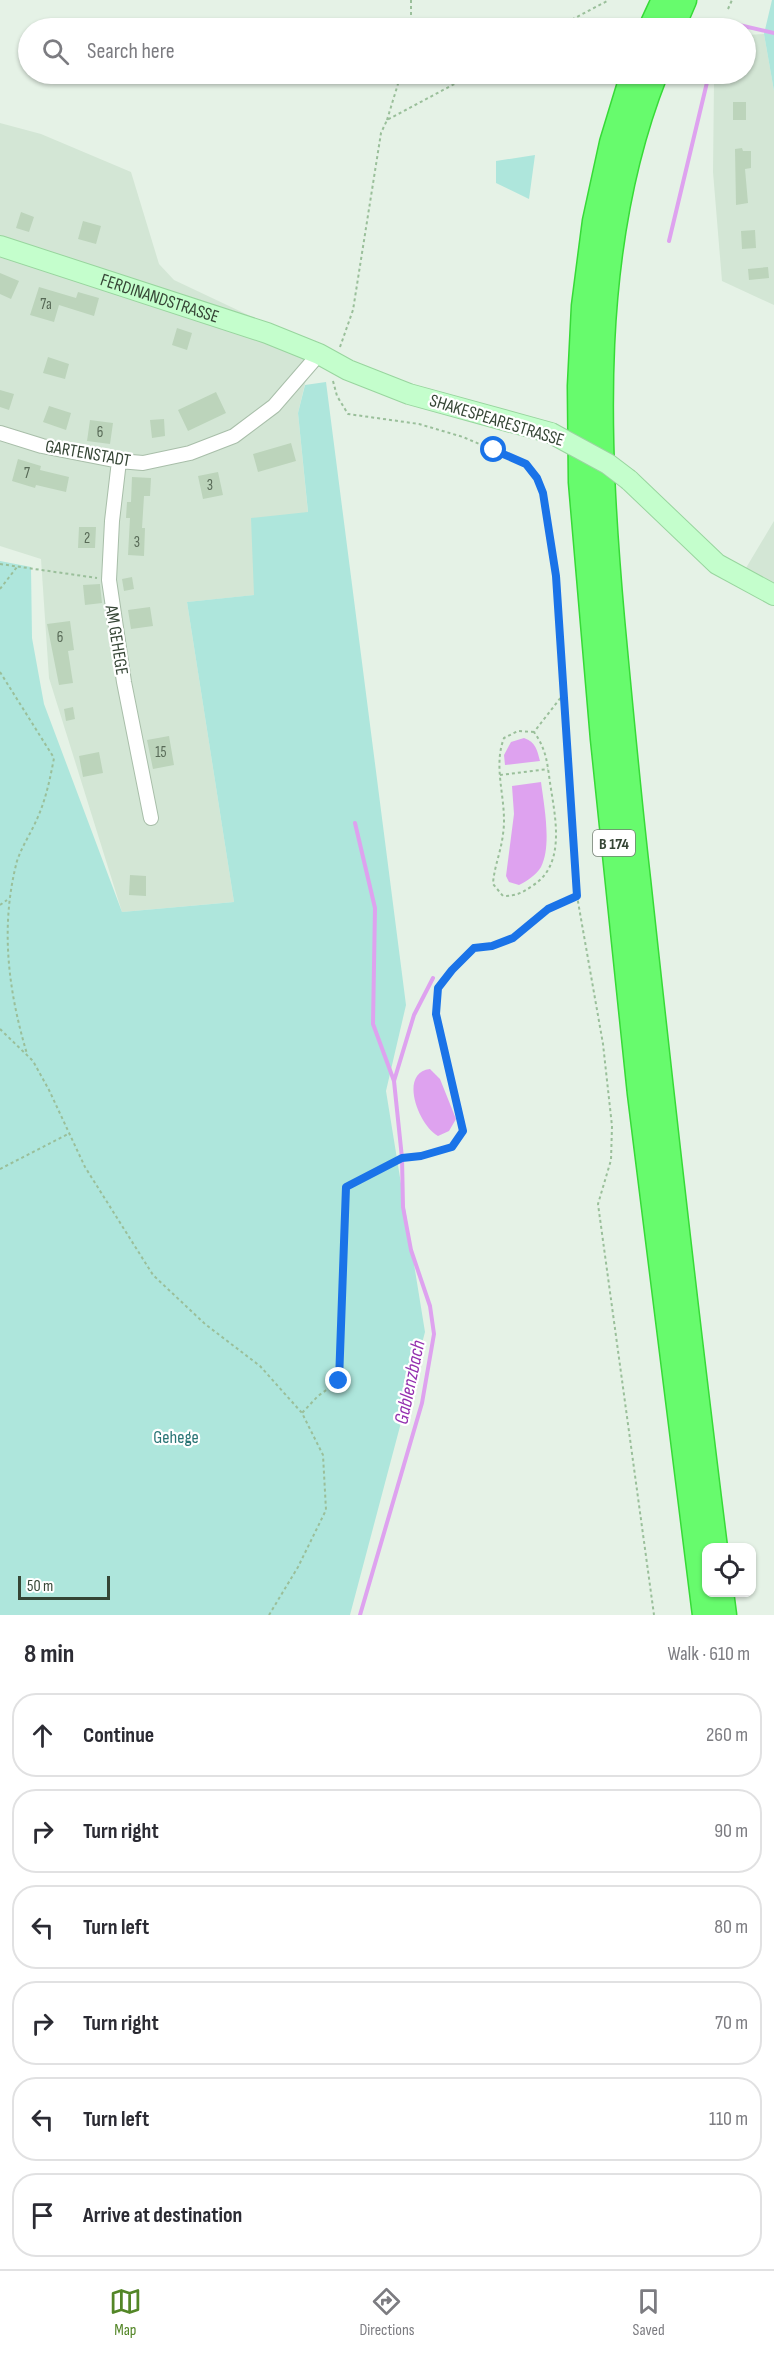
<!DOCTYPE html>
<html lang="en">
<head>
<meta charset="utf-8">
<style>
	body { margin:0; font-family:"Sofia Sans Condensed",sans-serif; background:#f7f7f7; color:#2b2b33 }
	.controls { position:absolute; right:18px; bottom:18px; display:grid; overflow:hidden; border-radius:12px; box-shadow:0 2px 4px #0004 }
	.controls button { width:54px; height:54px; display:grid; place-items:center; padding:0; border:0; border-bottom:2px solid #e1e1e2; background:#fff; color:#2b2b33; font:30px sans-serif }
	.scale { position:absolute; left:18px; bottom:15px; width:92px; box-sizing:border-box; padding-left:6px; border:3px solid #354535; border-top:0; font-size:16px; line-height:21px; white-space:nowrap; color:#354535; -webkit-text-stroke:4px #fff; paint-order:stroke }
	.stop { position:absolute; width:18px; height:18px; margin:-14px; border:4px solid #1a73e8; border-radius:50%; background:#fff }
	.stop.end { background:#1a73e8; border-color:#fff; box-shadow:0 2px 6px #0008 }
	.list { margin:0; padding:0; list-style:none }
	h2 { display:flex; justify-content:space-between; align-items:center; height:78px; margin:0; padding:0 24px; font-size:26px }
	h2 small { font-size:20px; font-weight:400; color:#7c7c81 }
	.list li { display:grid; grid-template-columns:39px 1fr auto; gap:18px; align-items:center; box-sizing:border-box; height:84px; margin:0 12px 12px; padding:0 12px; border:2px solid #e1e1e2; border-radius:24px }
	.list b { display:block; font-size:22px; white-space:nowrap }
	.list em { font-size:20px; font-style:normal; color:#7c7c81 }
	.icon { flex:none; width:33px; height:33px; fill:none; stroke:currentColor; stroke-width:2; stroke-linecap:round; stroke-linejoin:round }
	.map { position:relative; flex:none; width:774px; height:1615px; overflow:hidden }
	.search { position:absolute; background:#fff; box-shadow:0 2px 4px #0004; left:18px; right:18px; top:18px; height:66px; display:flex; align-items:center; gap:15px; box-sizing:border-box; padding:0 21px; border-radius:33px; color:#7c7c81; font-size:22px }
	.sheet { height:654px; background:#fff }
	nav { display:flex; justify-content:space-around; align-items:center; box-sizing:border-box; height:84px; border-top:2px solid #e1e1e2; background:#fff; font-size:16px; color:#7c7c81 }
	nav a { display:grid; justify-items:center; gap:3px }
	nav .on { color:#538627 }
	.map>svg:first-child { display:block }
	.residential { fill:#d3e6d5 }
	.green { fill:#aee6dc }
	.water { fill:#dea2ef }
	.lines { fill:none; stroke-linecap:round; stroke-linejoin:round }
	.stream { stroke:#dea2ef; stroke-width:4 }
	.building { fill:#bcd4bb }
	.street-casing { stroke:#a8bea9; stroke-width:16 }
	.secondary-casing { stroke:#98d59e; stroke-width:22 }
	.highway-casing { stroke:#37da38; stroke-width:27 }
	.path { stroke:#9abf9a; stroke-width:2; stroke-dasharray:3 3; stroke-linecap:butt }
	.street { stroke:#fff; stroke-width:14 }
	.secondary { stroke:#c4fecc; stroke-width:20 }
	.highway { stroke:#67fb6d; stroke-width:24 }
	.secondary-bridge-casing { stroke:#98d59e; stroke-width:22; stroke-linecap:butt }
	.secondary-bridge { stroke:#c4fecc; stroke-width:20 }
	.route { stroke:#1a73e8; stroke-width:8 }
	.labels { text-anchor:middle; stroke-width:4.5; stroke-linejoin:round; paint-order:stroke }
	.number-label { font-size:15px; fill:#576956 }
	.shield { fill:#fff; stroke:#727d72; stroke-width:1.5 }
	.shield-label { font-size:16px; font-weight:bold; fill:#354535 }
	.street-label { font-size:18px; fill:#354535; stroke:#fff }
	.park-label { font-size:18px; fill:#297575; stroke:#fff }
	.water-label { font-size:20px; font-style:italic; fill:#9430af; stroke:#fff }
</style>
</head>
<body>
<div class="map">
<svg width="774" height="1615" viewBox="0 0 774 1615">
	<rect width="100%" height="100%" fill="#e5f2e6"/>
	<path class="residential" d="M 764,34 L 774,91 L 774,305 L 722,281 L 713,172 L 714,82 L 716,74 L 746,74 L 746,35 Z
		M 0,123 L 41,134 L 131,172 L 159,264 L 174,280 L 314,346 L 298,413 L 308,513 L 255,595 L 187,602 L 234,902 L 122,912 L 49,678 L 41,559 L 0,546 Z
		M 774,521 L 774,583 L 746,568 Z"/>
	<path class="green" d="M 772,0 L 774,0 L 774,91 L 764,34 Z
		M 535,155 L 529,199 L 496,183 L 496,161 Z
		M 326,382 L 406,1005 L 386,1091 L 425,1332 L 350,1615 L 0,1615 L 0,561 L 31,567 L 32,638 L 44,704 L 122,912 L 234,902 L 187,602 L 254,595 L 251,518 L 308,512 L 298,413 L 305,385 Z"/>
	<path class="water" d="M 524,738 C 536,742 537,750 540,761 L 505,765 L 504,755 L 511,742 Z
		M 541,782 C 544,805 552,846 541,867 C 536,875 527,881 519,885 L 509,882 L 506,876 L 514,814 L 512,786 Z
		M 430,1069 L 440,1079 L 456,1119 L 449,1131 L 438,1136 C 419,1126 398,1073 430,1069 Z"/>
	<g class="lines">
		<path class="stream" d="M 720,28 L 722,21 L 774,33
			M 669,241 L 709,74
			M 355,823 L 375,908 L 373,1024 L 394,1081 L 402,1158 L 403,1207 L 411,1250 L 430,1306 L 434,1334 L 422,1403 L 360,1615
			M 394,1081 L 414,1015 L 433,978"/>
	</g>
	<path class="building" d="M 733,102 L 746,102 L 746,120 L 733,120 Z
		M 742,148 L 743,151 L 751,151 L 751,168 L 745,169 L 748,203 L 736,205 L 735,149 Z
		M 21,212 L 34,217 L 29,232 L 16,228 Z
		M 83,221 L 101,226 L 96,244 L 78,239 Z
		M 755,230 L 756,248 L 742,249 L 741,231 Z
		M 768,267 L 769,278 L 749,280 L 748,269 Z
		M 0,273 L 19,281 L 11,299 L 0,294 Z
		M 39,287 L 76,298 L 78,292 L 99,298 L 94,316 L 59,305 L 54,322 L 30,315 Z
		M 177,328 L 192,333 L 187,350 L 172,345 Z
		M 48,357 L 69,364 L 65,379 L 43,373 Z
		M 0,390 L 14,394 L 9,410 L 0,407 Z
		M 216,392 L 226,413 L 188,431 L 178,410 Z
		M 49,406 L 71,413 L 66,430 L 43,422 Z
		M 164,419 L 165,436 L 152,438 L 150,420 Z
		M 90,420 L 113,423 L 110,444 L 87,441 Z
		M 291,443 L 296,461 L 258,472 L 253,454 Z
		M 18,459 L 41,466 L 40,470 L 69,477 L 66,492 L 36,485 L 35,488 L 12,481 Z
		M 218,472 L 223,495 L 203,499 L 198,476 Z
		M 132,477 L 151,478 L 150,496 L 144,496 L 142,528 L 145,528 L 144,556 L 128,555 L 130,518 L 126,518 L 127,502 L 131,502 Z
		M 79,527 L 96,527 L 95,548 L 78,548 Z
		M 132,577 L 134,589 L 124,591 L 122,579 Z
		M 100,584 L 102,603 L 85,605 L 83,585 Z
		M 150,607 L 153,626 L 131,629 L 128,610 Z
		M 70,621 L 74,650 L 68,651 L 73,683 L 59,685 L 47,624 Z
		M 73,707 L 75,719 L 66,721 L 64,709 Z
		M 169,736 L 174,765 L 153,769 L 147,740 Z
		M 99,752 L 103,773 L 83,777 L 79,756 Z
		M 130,875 L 146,876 L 146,896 L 129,895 Z"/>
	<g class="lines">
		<defs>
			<path id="street" d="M 0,433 L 42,446 L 119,461 L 143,463 L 190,453 L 234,436 L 274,406 L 319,354
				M 119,461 L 112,521 L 109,580 L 124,682 L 151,818"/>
			<g id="secondary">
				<path id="s1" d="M 0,246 L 267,333 L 319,354 L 348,370 L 409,394 L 551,433"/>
				<path d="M 629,480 L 717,564 L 774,595"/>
			</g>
			<path id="highway" d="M 651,28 L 664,0
				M 672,28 L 684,0
				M 633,74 L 612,143 L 595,221 L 584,306 L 580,386 L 581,482 L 603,739 L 640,1094 L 705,1615
				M 655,74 C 587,246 596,439 612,620 C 620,706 628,793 638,880 C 662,1103 687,1325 715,1548
				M 721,1592 L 724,1615"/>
		</defs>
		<use href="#street" class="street-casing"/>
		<use href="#secondary" class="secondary-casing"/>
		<use href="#highway" class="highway-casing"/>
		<path class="path" d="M 411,0 L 411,28
			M 728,9 L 732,0
			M 556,28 L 609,0
			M 387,120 L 401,74
			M 340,347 L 353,310 L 381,133 L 387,120 L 473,74
			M 333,381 L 337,396 L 348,414 L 419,424 L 463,437 L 526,464 L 537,478 L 542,493 L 556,576 L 577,896 L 603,1044 L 612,1126 L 611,1160 L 598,1204 L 654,1615
			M 0,564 L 97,578
			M 0,589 L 17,567
			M 0,672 L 54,758 C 50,779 46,799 37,819 C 31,833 22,846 17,861 C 0,926 8,990 27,1054
			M 534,732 L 518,731 L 504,738 C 492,769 508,802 503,834 C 501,852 494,867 493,884 L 503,896 C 516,896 522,893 532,886 C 565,866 556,821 551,789 C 547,765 548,752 534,732 L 565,692
			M 500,775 L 548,769
			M 0,905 L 7,900
			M 0,1029 L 33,1061 L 49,1090 L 85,1167 L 153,1275 L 205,1324 L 260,1366 L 302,1413
			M 0,1169 L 68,1134
			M 269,1615 L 298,1567 L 326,1510 L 323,1455 L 302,1413 L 318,1396 L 339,1381 L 346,1187 L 402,1158 L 421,1157 L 452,1147 L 463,1131 L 436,1014 L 438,988 L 452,970 L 474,948 L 492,946 L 513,938 L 548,909 L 577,896"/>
		<use href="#street" class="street"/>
		<use href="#secondary" class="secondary"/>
		<use href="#highway" class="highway"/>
		<defs>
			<path id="secondary-bridge" d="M 551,433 L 608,464 L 629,480"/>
		</defs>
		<use href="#secondary-bridge" class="secondary-bridge-casing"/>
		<use href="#secondary-bridge" class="secondary-bridge"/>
	</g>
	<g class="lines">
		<path class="route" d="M 339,1381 L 346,1187 L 402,1158 L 421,1156 L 452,1147 L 463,1131 L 436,1014 L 438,988 L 452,970 L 474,948 L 492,946 L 513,938 L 548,909 L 577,896 L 556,576 L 543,493 L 537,478 L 526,464 L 494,450"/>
	</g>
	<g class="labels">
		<g class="number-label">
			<text x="46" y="309">7a</text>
			<text x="100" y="437">6</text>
			<text x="27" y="478">7</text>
			<text x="210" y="490">3</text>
			<text x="87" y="543">2</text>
			<text x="137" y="547">3</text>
			<text x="60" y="642">6</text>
			<text x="161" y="757">15</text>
		</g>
		<rect class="shield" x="593" y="830" width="42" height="26" rx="4.5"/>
		<g class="shield-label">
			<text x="614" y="849">B 174</text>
		</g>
		<g class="street-label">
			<text dy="6" stroke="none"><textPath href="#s1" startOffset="168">FERDINANDSTRASSE</textPath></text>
			<text transform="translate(497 420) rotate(17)" y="6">SHAKESPEARESTRASSE</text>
			<text transform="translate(88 453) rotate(10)" y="6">GARTENSTADT</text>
			<text transform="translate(117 640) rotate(81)" y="6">AM GEHEGE</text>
		</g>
		<g class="park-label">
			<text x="176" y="1443">Gehege</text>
		</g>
		<g class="water-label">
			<text transform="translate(409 1382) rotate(-78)" y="7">Gablenzbach</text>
		</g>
	</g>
</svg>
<div class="controls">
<button><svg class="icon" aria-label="locate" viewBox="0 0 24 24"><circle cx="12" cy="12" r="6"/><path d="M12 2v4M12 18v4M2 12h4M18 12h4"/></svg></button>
</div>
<div class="scale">50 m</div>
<div class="stop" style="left:494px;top:450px"></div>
<div class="stop end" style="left:339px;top:1381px"></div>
<div class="search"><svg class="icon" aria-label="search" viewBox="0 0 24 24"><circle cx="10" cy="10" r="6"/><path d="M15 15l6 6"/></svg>Search here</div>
</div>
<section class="sheet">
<h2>8 min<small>Walk · 610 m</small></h2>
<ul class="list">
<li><svg class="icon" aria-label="ahead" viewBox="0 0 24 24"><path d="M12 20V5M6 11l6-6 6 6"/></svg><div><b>Continue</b></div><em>260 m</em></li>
<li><svg class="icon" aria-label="right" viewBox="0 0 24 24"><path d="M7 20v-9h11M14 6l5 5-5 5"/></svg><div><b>Turn right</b></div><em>90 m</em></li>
<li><svg class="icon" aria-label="left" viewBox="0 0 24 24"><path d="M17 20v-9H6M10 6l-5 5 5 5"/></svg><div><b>Turn left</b></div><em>80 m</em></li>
<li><svg class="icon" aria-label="right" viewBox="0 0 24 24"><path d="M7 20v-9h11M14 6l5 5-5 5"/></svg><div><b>Turn right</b></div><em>70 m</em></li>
<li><svg class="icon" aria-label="left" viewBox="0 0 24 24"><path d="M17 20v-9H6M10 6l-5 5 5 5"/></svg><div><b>Turn left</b></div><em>110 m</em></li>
<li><svg class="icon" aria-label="arrive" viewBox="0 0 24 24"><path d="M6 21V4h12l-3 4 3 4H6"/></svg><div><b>Arrive at destination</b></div></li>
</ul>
</section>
<nav>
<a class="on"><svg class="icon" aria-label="map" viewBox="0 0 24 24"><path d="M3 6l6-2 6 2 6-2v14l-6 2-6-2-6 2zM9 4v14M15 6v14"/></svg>Map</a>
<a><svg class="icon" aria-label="directions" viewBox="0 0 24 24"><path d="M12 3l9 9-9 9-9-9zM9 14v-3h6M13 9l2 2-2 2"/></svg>Directions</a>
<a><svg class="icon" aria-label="saved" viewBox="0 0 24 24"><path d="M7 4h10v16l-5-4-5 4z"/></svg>Saved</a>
</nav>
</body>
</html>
